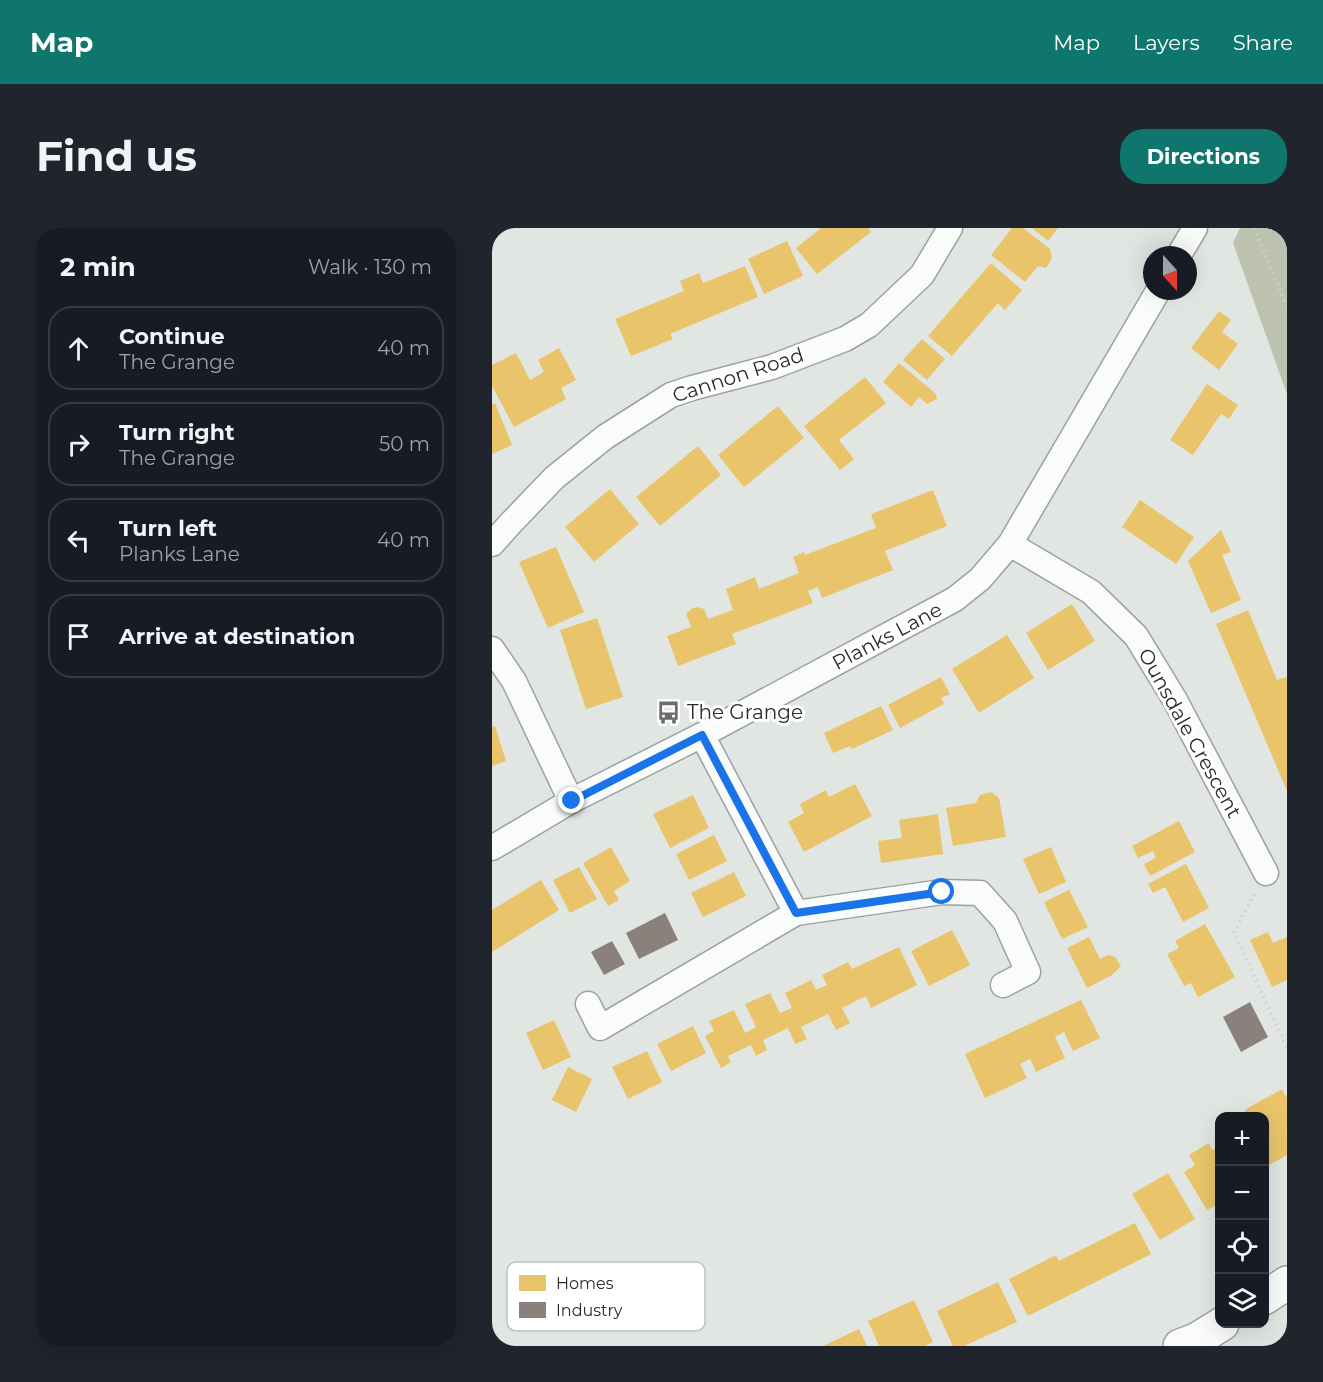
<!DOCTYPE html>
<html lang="en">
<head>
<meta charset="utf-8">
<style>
	body { margin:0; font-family:Montserrat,sans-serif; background:#20242c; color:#f1f3f6 }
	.controls { position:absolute; right:18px; bottom:18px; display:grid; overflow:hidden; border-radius:12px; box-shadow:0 6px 24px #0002 }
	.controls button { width:54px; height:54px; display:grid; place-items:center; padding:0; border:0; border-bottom:2px solid #363941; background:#171b24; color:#f1f3f6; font:30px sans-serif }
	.compass { position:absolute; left:651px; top:18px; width:54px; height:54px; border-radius:50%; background:#171b24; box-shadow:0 6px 24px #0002; rotate:159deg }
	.stop { position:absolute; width:18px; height:18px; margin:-14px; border:4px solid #1a73e8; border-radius:50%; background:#fff }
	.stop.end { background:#1a73e8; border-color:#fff; box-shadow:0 2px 6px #0008 }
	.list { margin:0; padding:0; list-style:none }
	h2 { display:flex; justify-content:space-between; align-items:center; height:78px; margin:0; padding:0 24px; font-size:26px }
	h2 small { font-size:20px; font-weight:400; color:#9ea1a6 }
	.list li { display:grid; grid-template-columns:39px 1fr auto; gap:18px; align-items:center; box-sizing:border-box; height:84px; margin:0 12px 12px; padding:0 12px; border:2px solid #363941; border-radius:24px }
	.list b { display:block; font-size:22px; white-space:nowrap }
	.list p { margin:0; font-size:20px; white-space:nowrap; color:#9ea1a6 }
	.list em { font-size:20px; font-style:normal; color:#9ea1a6 }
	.icon { flex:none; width:33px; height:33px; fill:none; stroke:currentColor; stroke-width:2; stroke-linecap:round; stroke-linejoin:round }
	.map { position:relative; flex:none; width:795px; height:1118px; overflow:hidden; border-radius:24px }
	header { display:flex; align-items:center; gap:36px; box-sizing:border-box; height:84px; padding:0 30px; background:#0f766e; color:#fff }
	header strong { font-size:28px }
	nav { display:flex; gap:33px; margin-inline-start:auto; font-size:21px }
	.intro { display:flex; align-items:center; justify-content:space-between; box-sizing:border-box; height:144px; padding:0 36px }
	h1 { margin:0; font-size:42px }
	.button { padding:15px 27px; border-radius:24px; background:#0f766e; color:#fff; font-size:21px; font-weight:700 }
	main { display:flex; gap:36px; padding:0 36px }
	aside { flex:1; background:#171b24; border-radius:24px; box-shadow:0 6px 24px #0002 }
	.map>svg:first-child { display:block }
	.forest { fill:#bdc2af }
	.homes { fill:#e9c46a }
	.industry { fill:#8a817c }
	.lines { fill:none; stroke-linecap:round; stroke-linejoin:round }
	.street-casing { stroke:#9ea19f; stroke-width:27 }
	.secondary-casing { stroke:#9ea19f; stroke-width:36 }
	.path { stroke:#cfd0cf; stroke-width:4; stroke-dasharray:1.5 4.5; stroke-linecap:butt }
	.street { stroke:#fafbfb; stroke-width:24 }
	.secondary { stroke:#fafbfb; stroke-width:33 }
	.route { stroke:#1a73e8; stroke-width:8 }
	.labels { text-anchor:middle; stroke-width:6; stroke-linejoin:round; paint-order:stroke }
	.street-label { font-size:20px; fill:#2a2c2b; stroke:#fff }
	.poi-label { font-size:20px; fill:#2a2c2b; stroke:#fff; text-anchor:start }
	.key { fill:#fff; stroke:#bfc0bf; stroke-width:1.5 }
	.key-label { font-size:16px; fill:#2a2c2b }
</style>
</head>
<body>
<header>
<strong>Map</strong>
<nav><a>Map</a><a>Layers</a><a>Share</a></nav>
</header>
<div class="intro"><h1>Find us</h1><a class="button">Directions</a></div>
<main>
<aside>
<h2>2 min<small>Walk · 130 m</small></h2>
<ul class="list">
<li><svg class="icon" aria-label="ahead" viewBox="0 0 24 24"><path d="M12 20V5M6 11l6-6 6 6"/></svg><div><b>Continue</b><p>The Grange</p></div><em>40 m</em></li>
<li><svg class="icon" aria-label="right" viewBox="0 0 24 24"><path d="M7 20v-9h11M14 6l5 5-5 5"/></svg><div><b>Turn right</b><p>The Grange</p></div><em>50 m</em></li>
<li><svg class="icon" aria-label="left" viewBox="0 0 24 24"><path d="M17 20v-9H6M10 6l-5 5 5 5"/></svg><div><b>Turn left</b><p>Planks Lane</p></div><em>40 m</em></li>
<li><svg class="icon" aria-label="arrive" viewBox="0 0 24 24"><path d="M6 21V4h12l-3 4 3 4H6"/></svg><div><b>Arrive at destination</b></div></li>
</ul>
</aside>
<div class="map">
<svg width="795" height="1118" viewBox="0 0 795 1118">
	<rect width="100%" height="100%" fill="#e1e6e3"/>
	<path class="forest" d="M 748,0 L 795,0 L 795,166 L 741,15 Z"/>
	<path class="homes" d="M 329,0 L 376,0 L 379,4 L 325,46 L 304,20 Z
		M 520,0 L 531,0 L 558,21 L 560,30 L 554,40 L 546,38 L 533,54 L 499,27 Z
		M 540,0 L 566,0 L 556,13 Z
		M 295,13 L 311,48 L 272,66 L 256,31 Z
		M 499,35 L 530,62 L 513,82 L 506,75 L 460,128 L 436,108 Z
		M 253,38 L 266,69 L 178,106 L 181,111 L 139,128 L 123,91 L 192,63 L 188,53 L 207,45 L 211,55 Z
		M 727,83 L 739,92 L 730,104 L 746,116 L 727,142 L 699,120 Z
		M 430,111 L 453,131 L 435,152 L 411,132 Z
		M 67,120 L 84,152 L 69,160 L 74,171 L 22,199 L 0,158 L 0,137 L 24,125 L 38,152 L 52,144 L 46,132 Z
		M 407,135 L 444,166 L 445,171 L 435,176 L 427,169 L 419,179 L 391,154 Z
		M 373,149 L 394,175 L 347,212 L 362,231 L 348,242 L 312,198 Z
		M 715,156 L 746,177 L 737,191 L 729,186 L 701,227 L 678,212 Z
		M 3,175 L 20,217 L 0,226 L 0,176 Z
		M 286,178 L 312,210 L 252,259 L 226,227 Z
		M 206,218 L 229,247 L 168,298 L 144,269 Z
		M 118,261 L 147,296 L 102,334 L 73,299 Z
		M 441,262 L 455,298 L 393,323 L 401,342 L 330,370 L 326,359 L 316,363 L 321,375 L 240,406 L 244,416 L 186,438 L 175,408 L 199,399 L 194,386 L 199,381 L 205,379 L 212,381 L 216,391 L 241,382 L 234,361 L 263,349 L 267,361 L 307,345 L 301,329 L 312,324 L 313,327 L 384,300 L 379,286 Z
		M 648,272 L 702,309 L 684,336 L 630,299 Z
		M 729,302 L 739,324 L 730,327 L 749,372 L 719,385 L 696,333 Z
		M 64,319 L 92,384 L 56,400 L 27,334 Z
		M 580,376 L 603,413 L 556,442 L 534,405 Z
		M 756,382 L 785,452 L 794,449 L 795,451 L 795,563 L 724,396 Z
		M 105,390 L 131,469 L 94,481 L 68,402 Z
		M 515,407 L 542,450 L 487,485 L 460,441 Z
		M 449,449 L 458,466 L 449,470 L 452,476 L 408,500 L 396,477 Z
		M 389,478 L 401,502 L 360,521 L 358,518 L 341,525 L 332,505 Z
		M 3,498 L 14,533 L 0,538 L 0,499 Z
		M 363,556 L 380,588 L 312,624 L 296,594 L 312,585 L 308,576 L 334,562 L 337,569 Z
		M 499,564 L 507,570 L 514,609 L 461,618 L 454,580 L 484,575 L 488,567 Z
		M 201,567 L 217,600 L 178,620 L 161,586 Z
		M 446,586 L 451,626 L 389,635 L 386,613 L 410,610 L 407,592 Z
		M 687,593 L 703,624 L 658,648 L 652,636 L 664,630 L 661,623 L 646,630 L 640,618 Z
		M 222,607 L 235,633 L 197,652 L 184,626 Z
		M 119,619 L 138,653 L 122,663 L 127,672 L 116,678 L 91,635 Z
		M 559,619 L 574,654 L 547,666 L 531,631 Z
		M 694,636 L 717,680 L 691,694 L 673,659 L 661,665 L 656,656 Z
		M 87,639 L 105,671 L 78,685 L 61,652 Z
		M 242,644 L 254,668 L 211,689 L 199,665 Z
		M 49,652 L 67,682 L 0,724 L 0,682 Z
		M 577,662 L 596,699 L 570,711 L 552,674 Z
		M 713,696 L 743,749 L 706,769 L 699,755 L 692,758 L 675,726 L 687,720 L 683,713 Z
		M 460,702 L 478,737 L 437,758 L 419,723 Z
		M 776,704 L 781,715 L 795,709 L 795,752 L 780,759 L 758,712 Z
		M 597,709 L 608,731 L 616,727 L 623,729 L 629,738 L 620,747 L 595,760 L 575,720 Z
		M 407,719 L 425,757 L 379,780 L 374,768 L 350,780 L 358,795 L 344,802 L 336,786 L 309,799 L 315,811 L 303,816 L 296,800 L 271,812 L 275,822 L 264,828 L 259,817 L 236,828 L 239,834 L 229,840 L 213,808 L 222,803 L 217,793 L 242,782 L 253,805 L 264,799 L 253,776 L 278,765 L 288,785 L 300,780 L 293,765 L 319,752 L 324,762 L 335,757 L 330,747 L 356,734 L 360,741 Z
		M 589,772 L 608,810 L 581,823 L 572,804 L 563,809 L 573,830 L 544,844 L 538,831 L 528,836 L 535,850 L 493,870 L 473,826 Z
		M 62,792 L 79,829 L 51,842 L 34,805 Z
		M 201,798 L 214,825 L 179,843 L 165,816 Z
		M 155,823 L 170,854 L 136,871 L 120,839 Z
		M 76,839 L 100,851 L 84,884 L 60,872 Z
		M 790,861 L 795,870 L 795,927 L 772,940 L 772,888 L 753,888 L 751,886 L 754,881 Z
		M 717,915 L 720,922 L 728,918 L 728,975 L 715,982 L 692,944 L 703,937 L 697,927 Z
		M 676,945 L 703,991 L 668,1012 L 640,966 Z
		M 643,995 L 659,1026 L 536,1088 L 517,1051 L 564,1027 L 567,1033 Z
		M 506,1054 L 525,1094 L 472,1118 L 461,1118 L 445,1083 Z
		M 422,1072 L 441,1114 L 433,1118 L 387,1118 L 376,1093 Z
		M 367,1101 L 375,1118 L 331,1118 Z"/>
	<path class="industry" d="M 173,685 L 186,712 L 147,731 L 134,705 Z
		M 120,713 L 133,736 L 112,747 L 99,724 Z
		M 758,774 L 776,809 L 749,824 L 731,789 Z"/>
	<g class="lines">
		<defs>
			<path id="street" d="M 687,27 L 703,0
				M 0,316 L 18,296 L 62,250 L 113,209 L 179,167 L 200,160 L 280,139 L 353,111 L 377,97 L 430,47 L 458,0
				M 518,316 L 599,364 L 644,408 L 683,472 L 774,645
				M 0,421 L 22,453 L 79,573
				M 210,507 L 304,685
				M 0,620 L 79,573 L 210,507 L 463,371 L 488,351 L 518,316 L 666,63
				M 96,776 L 108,800 L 304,685 L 450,664 L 488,665 L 513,693 L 536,744 L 511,757"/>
			<path id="secondary" d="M 772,1070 L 795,1055
				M 688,1118 L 704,1112 L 730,1096"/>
		</defs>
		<use href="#street" class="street-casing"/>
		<use href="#secondary" class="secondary-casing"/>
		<path class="path" d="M 762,0 L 795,79
			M 762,666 L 742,704 L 795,820"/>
		<use href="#street" class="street"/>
		<use href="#secondary" class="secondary"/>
	</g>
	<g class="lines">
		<path class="route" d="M 80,573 L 210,507 L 304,685 L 450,664"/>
	</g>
	<defs>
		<symbol id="bus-bare" viewBox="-9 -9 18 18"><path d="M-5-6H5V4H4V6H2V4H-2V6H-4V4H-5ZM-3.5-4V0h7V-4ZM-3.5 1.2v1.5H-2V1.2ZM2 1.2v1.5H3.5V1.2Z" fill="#6a6d6b" stroke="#fff" stroke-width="2.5" paint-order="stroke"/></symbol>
	</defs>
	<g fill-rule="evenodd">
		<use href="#bus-bare" x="160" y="468" width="33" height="33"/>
	</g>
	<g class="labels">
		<g class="street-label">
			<text transform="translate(246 147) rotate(-18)" y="7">Cannon Road</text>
			<text transform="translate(395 408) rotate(-28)" y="7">Planks Lane</text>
			<text transform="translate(698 505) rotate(61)" y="7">Ounsdale Crescent</text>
		</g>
		<g class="poi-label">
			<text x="195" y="491">The Grange</text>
		</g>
	</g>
	<rect x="15" y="1034" width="198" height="69" rx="9" class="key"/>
	<rect x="27" y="1047" width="27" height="16" fill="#e9c46a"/>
	<rect x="27" y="1074" width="27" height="16" fill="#8a817c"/>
	<g class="key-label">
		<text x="64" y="1061">Homes</text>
		<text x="64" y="1088">Industry</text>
	</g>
</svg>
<div class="controls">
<button>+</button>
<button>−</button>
<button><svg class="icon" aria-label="locate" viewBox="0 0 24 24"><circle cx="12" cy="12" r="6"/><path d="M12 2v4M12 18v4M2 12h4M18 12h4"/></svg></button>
<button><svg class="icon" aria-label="layers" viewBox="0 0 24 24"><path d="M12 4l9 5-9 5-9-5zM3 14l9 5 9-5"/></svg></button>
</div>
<svg class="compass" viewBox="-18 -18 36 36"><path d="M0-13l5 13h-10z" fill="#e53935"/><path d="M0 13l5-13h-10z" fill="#9ea1a6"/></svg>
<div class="stop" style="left:450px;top:664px"></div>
<div class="stop end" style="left:80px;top:573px"></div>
</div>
</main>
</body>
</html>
